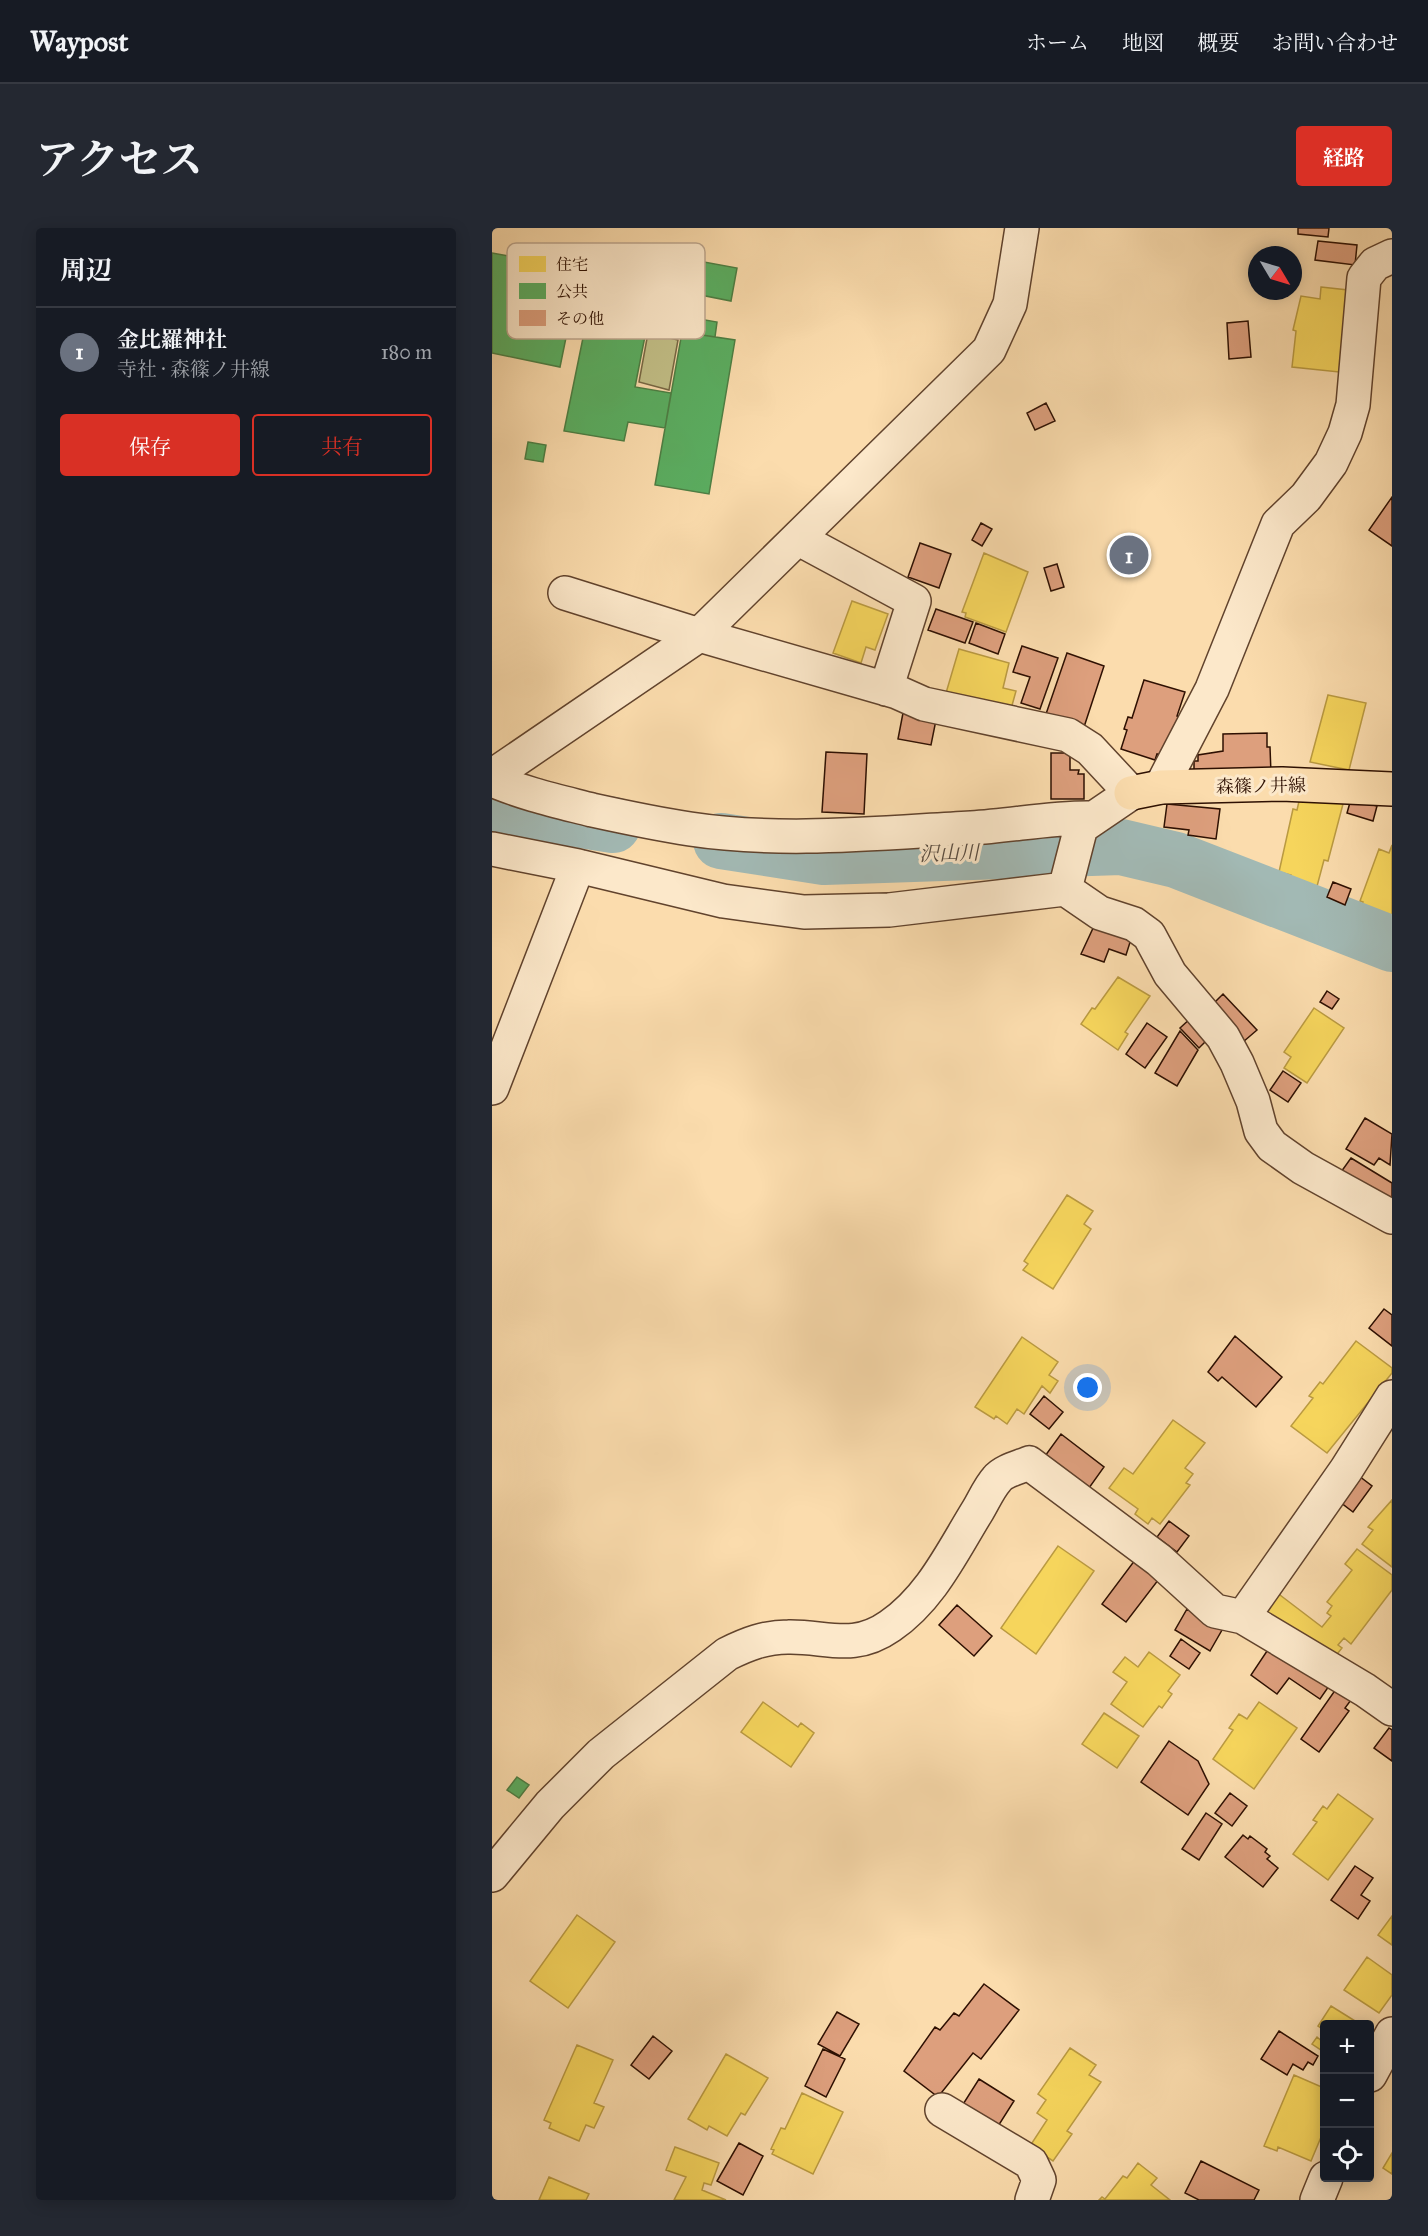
<!DOCTYPE html>
<html lang="ja">
<head>
<meta charset="utf-8">
<style>
	body { margin:0; font-family:"IM FELL Great Primer","Noto Serif JP",serif; background:#242831; color:#f1f3f6 }
	.controls { position:absolute; right:18px; bottom:18px; display:grid; overflow:hidden; border-radius:6px; box-shadow:0 3px 15px #0003 }
	.controls button { width:54px; height:54px; display:grid; place-items:center; padding:0; border:0; border-bottom:2px solid #363941; background:#171b24; color:#f1f3f6; font:30px sans-serif }
	.compass { position:absolute; left:756px; top:18px; width:54px; height:54px; border-radius:50%; background:#171b24; box-shadow:0 3px 15px #0003; rotate:128deg }
	.you { position:absolute; left:596px; top:1160px; width:21px; height:21px; margin:-15px; border:4px solid #fff; border-radius:50%; background:#1a73e8; box-shadow:0 0 0 9px #1a73e833 }
	.badge { display:grid; place-items:center; width:39px; height:39px; border-radius:50%; background:#d93025; color:#fff; font-size:20px; font-weight:700 }
	.pin { position:absolute; translate:-50% -50%; border:3px solid #fff; box-shadow:0 2px 6px #0006 }
	.list { margin:0; padding:0; list-style:none }
	h2 { display:flex; justify-content:space-between; align-items:center; height:78px; margin:0; padding:0 24px; font-size:26px }
	h2 small { font-size:20px; font-weight:400; color:#9ea1a6 }
	.list li { display:grid; grid-template-columns:39px 1fr auto; gap:18px; align-items:center; box-sizing:border-box; height:90px; padding:0 24px; border-top:2px solid #363941 }
	.list b { display:block; font-size:22px; white-space:nowrap }
	.list p { margin:0; font-size:20px; white-space:nowrap; color:#9ea1a6 }
	.list em { font-size:20px; font-style:normal; color:#9ea1a6 }
	.actions { display:flex; gap:12px; padding:18px 24px }
	.actions a { flex:1; padding:14px 0; border:2px solid #d93025; border-radius:6px; text-align:center; font-size:21px; color:#d93025 }
	.actions .main { background:#d93025; color:#fff }
	.icon { flex:none; width:33px; height:33px; fill:none; stroke:currentColor; stroke-width:2; stroke-linecap:round; stroke-linejoin:round }
	.map { position:relative; flex:none; width:900px; height:1972px; overflow:hidden; border-radius:6px }
	header { display:flex; align-items:center; gap:36px; box-sizing:border-box; height:84px; padding:0 30px; background:#171b24; border-bottom:2px solid #363941 }
	header strong { font-size:28px }
	nav { display:flex; gap:33px; margin-inline-start:auto; font-size:21px }
	.intro { display:flex; align-items:center; justify-content:space-between; box-sizing:border-box; height:144px; padding:0 36px }
	h1 { margin:0; font-size:42px }
	.button { padding:15px 27px; border-radius:6px; background:#d93025; color:#fff; font-size:21px; font-weight:700 }
	main { display:flex; gap:36px; padding:0 36px }
	aside { flex:1; background:#171b24; border-radius:6px; box-shadow:0 3px 15px #0003 }
	.map>svg:first-child { display:block }
	.green { fill:#c2bf87; stroke:#786844; stroke-width:1.5 }
	.homes { fill:#f6d55c; stroke:#ba9a41; stroke-width:1.5 }
	.public { fill:#5aae61; stroke:#4d7f44; stroke-width:1.5 }
	.lines { fill:none; stroke-linecap:round; stroke-linejoin:round }
	.river { stroke:#a2b9b4; stroke-width:56 }
	.building { fill:#dd9f7d; stroke:#2e1002; stroke-width:1.5 }
	.minor-casing { stroke:#61432d; stroke-width:36 }
	.major-casing { stroke:#2e1002; stroke-width:36 }
	.minor { stroke:#fce8ca; stroke-width:33 }
	.major { stroke:#fbdcad; stroke-width:33 }
	.labels { text-anchor:middle; stroke-width:6; stroke-linejoin:round; paint-order:stroke }
	.street-label { font-size:18px; fill:#2e1002; stroke:#fce8ca }
	.water-label { font-size:20px; font-style:italic; fill:#574b40; stroke:#fce8ca }
	.key { fill:#fce8ca; stroke:#bea78e; stroke-width:1.5 }
	.key-label { font-size:16px; fill:#2e1002 }
</style>
</head>
<body>
<header>
<strong>Waypost</strong>
<nav><a>ホーム</a><a>地図</a><a>概要</a><a>お問い合わせ</a></nav>
</header>
<div class="intro"><h1>アクセス</h1><a class="button">経路</a></div>
<main>
<aside>
<h2>周辺<small></small></h2>
<ul class="list">
<li><span class="badge" style="background:#6b7280">1</span><div><b>金比羅神社</b><p>寺社 · 森篠ノ井線</p></div><em>180 m</em></li>
</ul>
<div class="actions"><a class="main">保存</a><a>共有</a></div>
</aside>
<div class="map">
<svg width="900" height="1972" viewBox="0 0 900 1972">
	<rect width="100%" height="100%" fill="#fbdcad"/>
	<filter id="stains"><feTurbulence type="fractalNoise" baseFrequency=".00333" numOctaves="4"/><feColorMatrix values="0 0 0 0 .2 0 0 0 0 .09 0 0 0 0 .02 0 0 0 .5 -.17"/></filter>
	<radialGradient id="worn" r=".72"><stop offset=".6" stop-color="#630" stop-opacity="0"/><stop offset="1" stop-color="#630" stop-opacity=".3"/></radialGradient>
	<path class="green" d="M 156,105 L 186,112 L 177,162 L 147,154 Z"/>
	<path class="homes" d="M 829,59 L 856,62 L 847,144 L 800,139 L 804,103 L 801,102 L 809,68 L 828,71 Z
		M 492,325 L 536,344 L 514,404 L 473,389 L 474,385 L 470,384 Z
		M 360,373 L 396,386 L 383,422 L 374,419 L 369,435 L 341,425 Z
		M 467,421 L 517,435 L 511,460 L 524,463 L 519,481 L 454,465 Z
		M 836,467 L 874,475 L 857,542 L 818,534 Z
		M 808,569 L 827,570 L 851,576 L 836,633 L 832,632 L 824,662 L 797,655 L 799,647 L 787,644 L 801,581 L 805,582 Z
		M 900,617 L 900,691 L 869,679 L 871,674 L 868,673 L 887,621 L 897,625 Z
		M 626,749 L 658,768 L 633,804 L 636,806 L 626,822 L 589,796 L 600,780 L 603,781 Z
		M 822,780 L 852,800 L 815,855 L 792,840 L 799,829 L 792,824 Z
		M 575,967 L 601,983 L 592,996 L 599,1001 L 561,1061 L 531,1042 L 536,1036 L 532,1033 Z
		M 530,1109 L 566,1134 L 557,1147 L 566,1153 L 558,1165 L 550,1158 L 532,1186 L 525,1181 L 515,1196 L 504,1188 L 502,1191 L 483,1179 Z
		M 864,1113 L 900,1140 L 900,1145 L 835,1225 L 799,1198 L 821,1170 L 817,1168 L 828,1154 L 831,1156 Z
		M 681,1192 L 713,1215 L 693,1240 L 701,1246 L 694,1255 L 698,1257 L 668,1296 L 660,1290 L 656,1296 L 643,1286 L 646,1281 L 617,1260 L 632,1240 L 641,1246 Z
		M 900,1272 L 900,1339 L 870,1316 L 881,1302 L 876,1299 Z
		M 566,1318 L 602,1343 L 544,1426 L 509,1400 Z
		M 865,1321 L 900,1347 L 900,1362 L 859,1416 L 852,1410 L 846,1417 L 850,1420 L 842,1430 L 770,1383 L 784,1364 L 830,1399 L 839,1388 L 835,1385 L 840,1378 L 835,1374 L 860,1342 L 853,1336 Z
		M 657,1424 L 688,1447 L 676,1463 L 680,1466 L 670,1480 L 667,1478 L 651,1499 L 619,1476 L 635,1454 L 621,1444 L 633,1429 L 646,1439 Z
		M 271,1474 L 306,1499 L 309,1495 L 322,1505 L 299,1539 L 249,1504 Z
		M 767,1474 L 805,1500 L 762,1561 L 721,1531 L 741,1502 L 737,1500 L 747,1486 L 755,1491 Z
		M 612,1485 L 647,1508 L 625,1540 L 590,1516 Z
		M 846,1566 L 881,1591 L 836,1652 L 801,1626 L 825,1594 L 821,1592 L 831,1578 L 835,1581 Z
		M 85,1687 L 123,1714 L 76,1780 L 38,1753 Z
		M 900,1688 L 900,1717 L 886,1707 Z
		M 875,1729 L 900,1747 L 900,1767 L 887,1785 L 852,1762 Z
		M 839,1778 L 868,1796 L 832,1796 L 832,1802 L 826,1798 Z
		M 825,1809 L 832,1815 L 832,1824 L 820,1816 Z
		M 85,1817 L 121,1832 L 102,1875 L 112,1879 L 102,1900 L 94,1897 L 87,1913 L 57,1900 L 59,1895 L 52,1892 Z
		M 578,1820 L 604,1837 L 597,1847 L 609,1854 L 575,1903 L 580,1906 L 561,1933 L 538,1918 L 555,1892 L 545,1885 L 554,1872 L 546,1866 Z
		M 234,1826 L 276,1850 L 253,1887 L 249,1885 L 235,1908 L 217,1898 L 215,1902 L 196,1891 Z
		M 802,1847 L 832,1860 L 832,1902 L 819,1933 L 786,1919 L 785,1923 L 772,1918 Z
		M 310,1865 L 351,1884 L 321,1946 L 280,1926 L 282,1922 L 279,1921 L 289,1900 L 293,1901 Z
		M 183,1919 L 227,1935 L 219,1957 L 212,1955 L 210,1962 L 234,1972 L 182,1972 L 194,1949 L 174,1942 Z
		M 900,1925 L 900,1946 L 891,1940 Z
		M 646,1935 L 665,1950 L 659,1957 L 678,1972 L 607,1972 L 610,1969 L 613,1971 L 631,1948 L 635,1950 Z
		M 57,1949 L 97,1966 L 94,1972 L 47,1972 Z"/>
	<path class="public" d="M 0,25 L 88,41 L 68,139 L 0,125 Z
		M 163,25 L 245,40 L 239,73 L 183,62 L 180,78 L 191,80 L 190,88 L 225,94 L 223,109 L 190,104 L 189,109 L 154,103 L 143,159 L 179,165 L 173,200 L 136,194 L 132,213 L 72,203 L 92,105 L 75,102 L 81,75 L 146,87 L 150,63 L 157,60 Z
		M 190,104 L 243,112 L 217,266 L 163,257 Z
		M 36,214 L 54,217 L 51,234 L 33,231 Z
		M 629,318 L 645,319 L 645,337 L 628,336 Z
		M 25,1549 L 37,1557 L 27,1570 L 15,1562 Z"/>
	<g class="lines">
		<path class="river" d="M 0,578 L 121,597
			M 229,613 L 332,629 L 629,619 L 684,632 L 900,716"/>
	</g>
	<path class="building" d="M 806,0 L 837,0 L 836,9 L 806,6 Z
		M 826,13 L 865,17 L 863,37 L 823,32 Z
		M 756,93 L 759,129 L 737,131 L 735,95 Z
		M 554,175 L 563,193 L 543,202 L 535,185 Z
		M 900,269 L 900,318 L 877,302 Z
		M 489,295 L 500,301 L 490,318 L 480,312 Z
		M 428,315 L 459,326 L 447,360 L 416,349 Z
		M 565,336 L 572,359 L 559,363 L 552,340 Z
		M 444,381 L 481,394 L 473,415 L 436,402 Z
		M 484,395 L 513,406 L 506,426 L 477,415 Z
		M 530,418 L 566,430 L 548,481 L 529,475 L 538,449 L 521,444 Z
		M 575,425 L 612,438 L 592,499 L 554,486 Z
		M 652,452 L 693,464 L 685,488 L 688,489 L 673,528 L 665,526 L 663,532 L 629,521 L 635,502 L 632,501 L 636,489 L 640,490 Z
		M 411,485 L 444,492 L 439,517 L 406,511 Z
		M 775,505 L 775,519 L 778,519 L 779,546 L 702,547 L 702,533 L 706,533 L 706,527 L 731,523 L 731,506 Z
		M 334,524 L 375,526 L 372,586 L 330,584 Z
		M 559,525 L 578,525 L 578,542 L 587,542 L 586,546 L 592,546 L 592,571 L 559,571 Z
		M 859,571 L 885,578 L 881,593 L 855,585 Z
		M 675,576 L 728,581 L 724,611 L 696,607 L 697,602 L 672,599 Z
		M 841,654 L 859,661 L 853,677 L 835,669 Z
		M 603,696 L 640,708 L 634,727 L 617,721 L 612,734 L 589,726 Z
		M 835,763 L 847,771 L 840,781 L 828,774 Z
		M 731,766 L 765,802 L 751,814 L 719,778 Z
		M 700,789 L 718,809 L 707,820 L 688,800 Z
		M 655,795 L 675,809 L 653,840 L 634,826 Z
		M 688,803 L 706,822 L 685,858 L 663,845 Z
		M 791,843 L 809,855 L 796,874 L 778,862 Z
		M 873,890 L 900,906 L 898,937 L 887,930 L 882,937 L 854,921 Z
		M 859,930 L 900,955 L 900,972 L 849,944 Z
		M 892,1081 L 900,1087 L 900,1118 L 877,1100 Z
		M 743,1108 L 790,1149 L 764,1179 L 730,1149 L 726,1153 L 716,1144 Z
		M 552,1168 L 571,1184 L 557,1201 L 538,1186 Z
		M 569,1206 L 612,1239 L 597,1260 L 553,1228 Z
		M 867,1248 L 880,1258 L 861,1284 L 848,1274 Z
		M 677,1293 L 697,1308 L 685,1324 L 665,1309 Z
		M 643,1332 L 667,1351 L 634,1394 L 610,1376 Z
		M 465,1377 L 500,1408 L 482,1428 L 447,1397 Z
		M 695,1381 L 730,1402 L 718,1423 L 683,1402 Z
		M 689,1411 L 708,1425 L 697,1441 L 678,1428 Z
		M 777,1420 L 837,1458 L 828,1471 L 797,1450 L 785,1466 L 759,1447 Z
		M 844,1461 L 859,1472 L 853,1480 L 857,1483 L 827,1524 L 809,1511 Z
		M 897,1500 L 900,1502 L 900,1533 L 882,1520 Z
		M 677,1513 L 706,1533 L 717,1556 L 696,1587 L 649,1554 Z
		M 738,1565 L 755,1578 L 740,1598 L 723,1585 Z
		M 714,1585 L 730,1596 L 707,1632 L 690,1621 Z
		M 751,1607 L 756,1611 L 758,1608 L 775,1621 L 773,1624 L 778,1628 L 775,1631 L 786,1640 L 771,1659 L 733,1629 Z
		M 863,1638 L 881,1650 L 869,1667 L 878,1673 L 866,1691 L 839,1672 Z
		M 492,1756 L 527,1782 L 489,1831 L 481,1825 L 446,1869 L 412,1843 L 443,1799 L 448,1802 L 462,1785 L 467,1788 Z
		M 345,1784 L 367,1796 L 348,1828 L 326,1816 Z
		M 787,1803 L 826,1828 L 821,1837 L 816,1834 L 811,1842 L 801,1836 L 795,1847 L 769,1831 Z
		M 161,1808 L 180,1823 L 157,1851 L 139,1837 Z
		M 331,1821 L 353,1831 L 334,1869 L 313,1858 Z
		M 487,1851 L 522,1873 L 503,1903 L 468,1881 Z
		M 247,1915 L 271,1928 L 251,1967 L 225,1953 Z
		M 709,1933 L 767,1962 L 762,1972 L 707,1972 L 693,1965 Z"/>
	<g class="lines">
		<defs>
			<path id="minor" d="M 307,311 L 422,373 L 394,461
				M 73,365 L 207,407 L 405,464 L 432,476 L 576,507 L 598,521 L 639,565 L 589,599 L 573,661
				M 0,548 L 207,407 L 497,122 L 518,76 L 530,0
				M 0,552 C 33,566 65,573 100,582 C 132,589 165,596 198,601 C 290,615 386,605 479,600 C 519,598 560,589 600,590
				M 669,559 L 720,461 L 786,296 L 814,269 L 839,235 L 853,205 L 861,177 L 872,50 L 883,36 L 900,28
				M 0,621 L 86,638 L 231,673 L 312,684 L 397,682 L 573,661 L 608,685 L 642,696 L 657,707 L 678,746 L 731,809 L 745,835 L 761,873 L 769,903 L 780,918 L 811,940 L 900,989
				M 0,860 L 86,638
				M 751,1389 L 854,1242 L 900,1169
				M 0,1647 L 58,1577 L 109,1526 L 235,1426 C 255,1416 273,1409 296,1409 C 334,1408 361,1424 398,1398 C 439,1370 460,1324 486,1282 C 492,1272 497,1260 505,1251 C 511,1243 528,1239 537,1235 L 667,1332 L 723,1383 L 751,1389 L 873,1462 L 900,1481
				M 878,1847 L 900,1806
				M 450,1882 L 539,1935 L 547,1952 L 540,1972
				M 825,1972 L 834,1950"/>
			<path id="major" d="M 639,565 L 669,559 L 790,556 L 900,561"/>
		</defs>
		<use href="#minor" class="minor-casing"/>
		<use href="#major" class="major-casing"/>
		<use href="#minor" class="minor"/>
		<use href="#major" class="major"/>
	</g>
	<g class="labels">
		<g class="street-label">
			<text transform="translate(769 558) rotate(-1)" y="6">森篠ノ井線</text>
		</g>
		<g class="water-label">
			<text transform="translate(457 625) rotate(-2)" y="7">沢山川</text>
		</g>
	</g>
	<rect x="15" y="15" width="198" height="96" rx="9" class="key"/>
	<rect x="27" y="28" width="27" height="16" fill="#f6d55c"/>
	<rect x="27" y="55" width="27" height="16" fill="#5aae61"/>
	<rect x="27" y="82" width="27" height="16" fill="#dd9f7d"/>
	<g class="key-label">
		<text x="64" y="42">住宅</text>
		<text x="64" y="69">公共</text>
		<text x="64" y="96">その他</text>
	</g>
	<rect width="100%" height="100%" filter="url(#stains)"/>
	<rect width="100%" height="100%" fill="url(#worn)"/>
</svg>
<div class="controls">
<button>+</button>
<button>−</button>
<button><svg class="icon" aria-label="locate" viewBox="0 0 24 24"><circle cx="12" cy="12" r="6"/><path d="M12 2v4M12 18v4M2 12h4M18 12h4"/></svg></button>
</div>
<svg class="compass" viewBox="-18 -18 36 36"><path d="M0-13l5 13h-10z" fill="#e53935"/><path d="M0 13l5-13h-10z" fill="#9ea1a6"/></svg>
<div class="you"></div>
<div class="pin badge" style="left:637px;top:327px;background:#6b7280">1</div>
</div>
</main>
</body>
</html>
